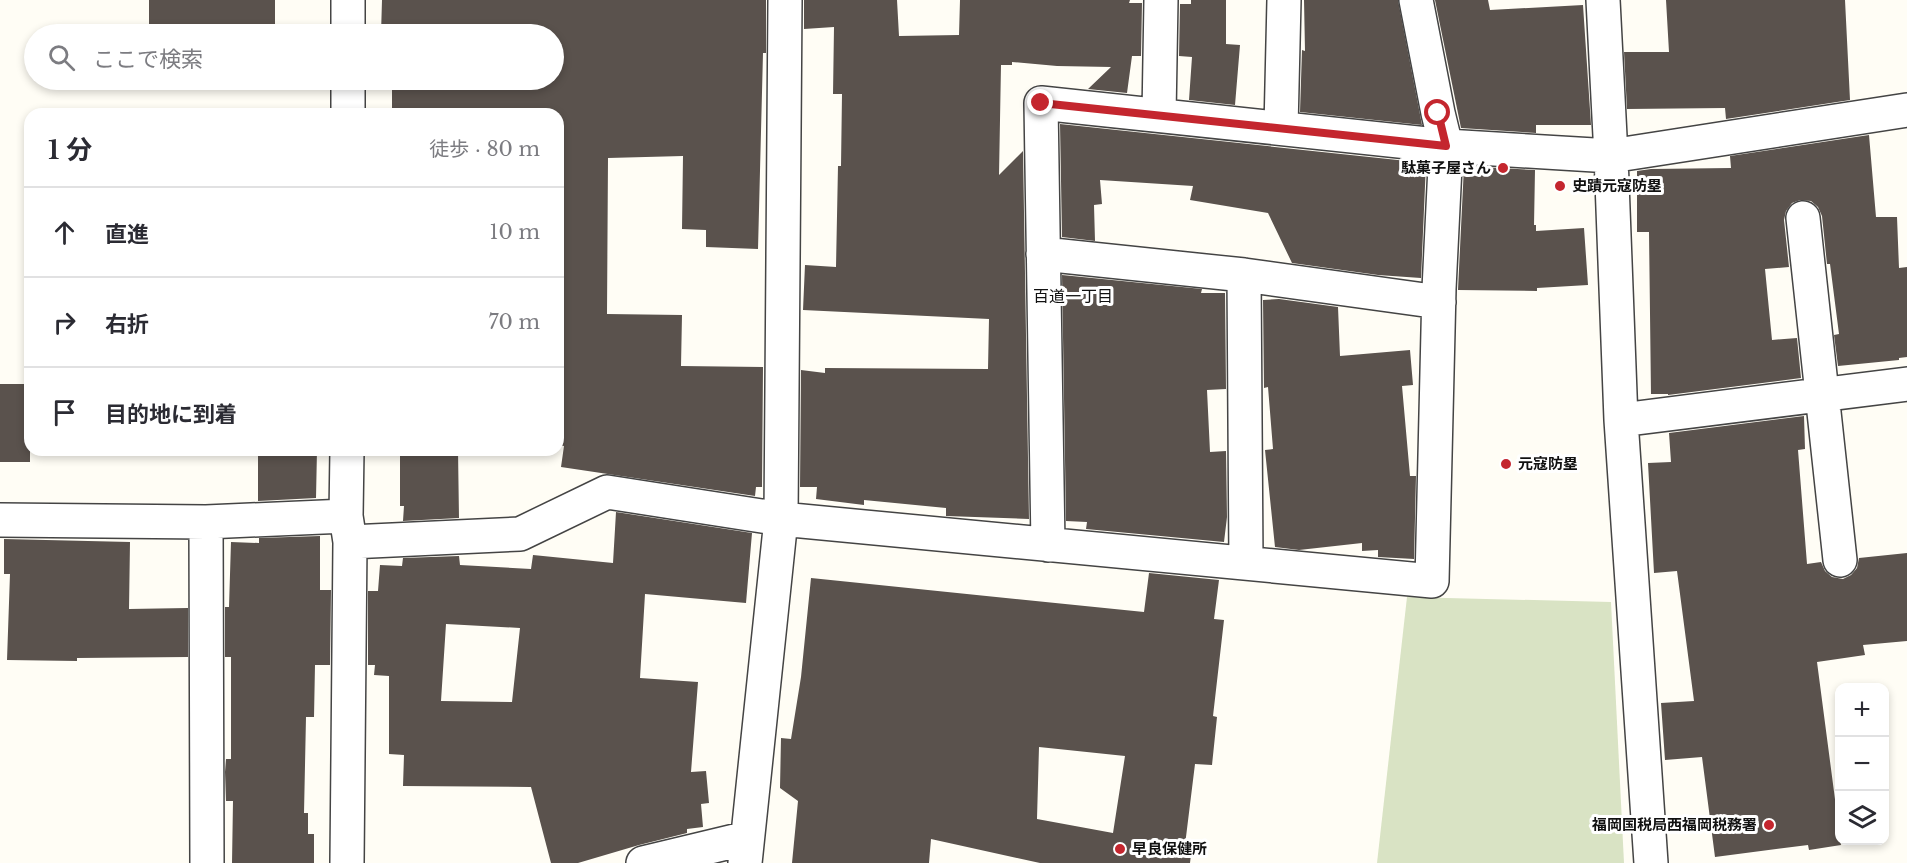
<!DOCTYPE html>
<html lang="ja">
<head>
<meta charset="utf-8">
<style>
	body { margin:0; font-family:"Libre Baskerville","Noto Sans JP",serif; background:#f7f7f7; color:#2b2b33 }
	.controls { position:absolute; right:18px; bottom:18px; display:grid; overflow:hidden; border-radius:12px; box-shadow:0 3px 9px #0003 }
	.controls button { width:54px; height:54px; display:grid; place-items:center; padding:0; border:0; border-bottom:2px solid #e1e1e2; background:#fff; color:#2b2b33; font:30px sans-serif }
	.stop { position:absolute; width:18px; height:18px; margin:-14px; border:4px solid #c4262e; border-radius:50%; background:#fff }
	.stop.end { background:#c4262e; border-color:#fff; box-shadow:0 2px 6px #0008 }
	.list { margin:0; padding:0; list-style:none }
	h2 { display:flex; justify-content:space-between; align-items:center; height:78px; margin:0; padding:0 24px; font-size:26px }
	h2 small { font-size:20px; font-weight:400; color:#7c7c81 }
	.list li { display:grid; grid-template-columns:39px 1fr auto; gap:18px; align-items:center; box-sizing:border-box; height:90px; padding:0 24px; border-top:2px solid #e1e1e2 }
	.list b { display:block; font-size:22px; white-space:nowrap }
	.list em { font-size:20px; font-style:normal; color:#7c7c81 }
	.icon { flex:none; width:33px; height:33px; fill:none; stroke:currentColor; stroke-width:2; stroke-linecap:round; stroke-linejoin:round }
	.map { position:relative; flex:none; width:1907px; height:863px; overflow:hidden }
	.search { position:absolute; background:#fff; box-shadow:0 3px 9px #0003; left:24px; top:24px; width:540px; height:66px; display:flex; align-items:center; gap:15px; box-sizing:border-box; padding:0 21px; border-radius:33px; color:#7c7c81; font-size:22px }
	.panel { position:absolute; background:#fff; box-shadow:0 3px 9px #0003; left:24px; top:108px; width:540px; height:348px; border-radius:18px }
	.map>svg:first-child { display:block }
	.cemetery { fill:#d9e3c4 }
	.building { fill:#5a524d; fill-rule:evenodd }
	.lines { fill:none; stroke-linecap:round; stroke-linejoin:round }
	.minor-casing { stroke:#444; stroke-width:36 }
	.minor { stroke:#fff; stroke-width:33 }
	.route { stroke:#c4262e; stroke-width:8 }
	.poi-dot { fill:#c4262e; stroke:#fff; stroke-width:2 }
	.labels { text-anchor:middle; stroke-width:6; stroke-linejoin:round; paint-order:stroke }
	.poi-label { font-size:15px; font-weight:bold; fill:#111; stroke:#fff; text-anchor:start }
	.neighbourhood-label { font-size:16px; fill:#111; stroke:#fff }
</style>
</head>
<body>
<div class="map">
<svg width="1907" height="863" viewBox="0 0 1907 863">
	<rect width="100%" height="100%" fill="#fffdf5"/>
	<path class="cemetery" d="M 1407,597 L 1611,602 L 1624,863 L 1377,863 Z"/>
	<path class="building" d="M 149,0 L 275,0 L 275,30 L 149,28 Z
		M 382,0 L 766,0 L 766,53 L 763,53 L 758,249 L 706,247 L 706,230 L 682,229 L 683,156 L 608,158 L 607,314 L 682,315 L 681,366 L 763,367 L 762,487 L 756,487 L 755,496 L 561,467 L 564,446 L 558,445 L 562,320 L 558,320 L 558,114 L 392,114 L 392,80 L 554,80 L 554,34 L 381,34 Z
		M 804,0 L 897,0 L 899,36 L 959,35 L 960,0 L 1130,0 L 1129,3 L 1142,3 L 1141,56 L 1132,56 L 1127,93 L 1088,89 L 1111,67 L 1057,66 L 1012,62 L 1012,65 L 1001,65 L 999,175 L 1023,151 L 1029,519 L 946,516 L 946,508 L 864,500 L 864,505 L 816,499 L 817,487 L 800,487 L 801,370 L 825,373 L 825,368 L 988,369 L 989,319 L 803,310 L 805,265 L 836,267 L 838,166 L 841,166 L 842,94 L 833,94 L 834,27 L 804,29 Z
		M 1191,0 L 1226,0 L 1226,44 L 1240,45 L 1235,105 L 1189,100 L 1192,57 L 1179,56 L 1180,4 L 1191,4 Z
		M 1304,0 L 1398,0 L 1422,125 L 1300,112 L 1302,50 L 1305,51 Z
		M 1435,0 L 1488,0 L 1490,10 L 1583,5 L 1591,125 L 1536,125 L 1536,133 L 1461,128 Z
		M 1666,0 L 1845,0 L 1850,100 L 1726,119 L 1725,108 L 1627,109 L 1624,52 L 1669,52 Z
		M 1060,124 L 1426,163 L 1421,278 L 1378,275 L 1292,263 L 1268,213 L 1190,200 L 1193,186 L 1100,180 L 1102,204 L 1094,205 L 1095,241 L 1062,237 Z
		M 1869,135 L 1876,217 L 1897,217 L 1899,268 L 1907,267 L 1907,357 L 1899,358 L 1899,360 L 1838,366 L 1834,335 L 1839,334 L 1830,264 L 1827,264 L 1822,216 L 1818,207 L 1811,201 L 1800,200 L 1792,203 L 1786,211 L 1784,220 L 1789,267 L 1765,269 L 1772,340 L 1797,338 L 1801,378 L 1668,395 L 1668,394 L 1651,394 L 1649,232 L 1637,232 L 1637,171 L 1651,169 L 1731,168 L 1730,156 Z
		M 1464,166 L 1535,170 L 1534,225 L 1536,225 L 1536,231 L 1584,228 L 1588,285 L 1537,288 L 1537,291 L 1458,290 Z
		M 1062,275 L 1202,289 L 1201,293 L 1225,293 L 1226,389 L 1207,390 L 1210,452 L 1226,451 L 1227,517 L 1224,542 L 1086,529 L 1087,522 L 1066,521 Z
		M 1279,299 L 1338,307 L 1340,356 L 1410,350 L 1413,385 L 1402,386 L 1410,476 L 1416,476 L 1414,559 L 1378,557 L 1378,550 L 1362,551 L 1362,543 L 1299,550 L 1275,547 L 1265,450 L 1273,449 L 1268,387 L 1264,388 L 1263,300 Z
		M 0,384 L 30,384 L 30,462 L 0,462 Z
		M 1804,416 L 1805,449 L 1798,450 L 1807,564 L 1821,562 L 1825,571 L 1832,577 L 1843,579 L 1851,575 L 1857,568 L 1859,558 L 1907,553 L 1907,641 L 1863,645 L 1865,655 L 1817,662 L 1841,845 L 1809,850 L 1808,845 L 1715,857 L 1702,757 L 1665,760 L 1661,703 L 1694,701 L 1677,571 L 1654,573 L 1648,463 L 1671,462 L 1669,433 Z
		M 258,450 L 317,450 L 316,498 L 258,501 Z
		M 400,450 L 458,450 L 459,518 L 403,521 L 404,506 L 400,506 Z
		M 616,512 L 752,533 L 746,603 L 645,594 L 640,678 L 698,682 L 691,772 L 706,771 L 709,803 L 701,804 L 703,827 L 687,829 L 687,833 L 639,845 L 578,863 L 551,863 L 531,787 L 403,786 L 404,755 L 389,754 L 389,676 L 374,675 L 375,665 L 368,665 L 368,591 L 378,591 L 380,565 L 402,566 L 403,558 L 459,556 L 460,565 L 531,569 L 533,555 L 613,563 ZM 446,624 L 520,628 L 512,702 L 441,701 Z
		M 320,536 L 320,590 L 331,590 L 330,665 L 315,665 L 314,717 L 306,717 L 304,813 L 308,813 L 308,834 L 314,834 L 314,863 L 232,863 L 233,801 L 226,801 L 225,772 L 226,759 L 231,759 L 231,657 L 225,657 L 225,607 L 229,607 L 231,542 L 259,543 L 259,538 Z
		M 4,539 L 130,542 L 129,609 L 188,608 L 188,657 L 77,658 L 77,661 L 7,660 L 10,574 L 4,574 Z
		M 1149,573 L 1219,580 L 1214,619 L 1224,620 L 1213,716 L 1217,717 L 1212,765 L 1195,764 L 1185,845 L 1192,846 L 1190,863 L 1040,863 L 931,839 L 929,863 L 792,863 L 798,801 L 780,788 L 781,738 L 791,739 L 801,677 L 811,578 L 1144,612 ZM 1039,747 L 1125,756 L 1113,833 L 1037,819 Z"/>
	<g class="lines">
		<defs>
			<path id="minor" d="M 1603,0 L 1611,156 L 1621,420 L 1651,863
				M 348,34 L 348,0
				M 348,114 L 348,80
				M 1159,115 L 1161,0
				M 1281,128 L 1284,0
				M 1803,218 L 1840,560
				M 1043,254 L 1244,275 L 1439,302
				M 1244,275 L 1246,563
				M 1621,420 L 1907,384
				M 347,450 L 346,516 L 350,542 L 347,863
				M 0,520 L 206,522 L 346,516
				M 206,522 L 207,863
				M 350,542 L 520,534 L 607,492 L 781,519 L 1432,581 L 1439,289 L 1446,146 L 1438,113 L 1416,0
				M 1048,545 L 1041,103 L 1446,146 L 1611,156 L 1907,110
				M 643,863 L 747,838
				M 745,863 L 781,519 L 785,0"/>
		</defs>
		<use href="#minor" class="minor-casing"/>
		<use href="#minor" class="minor"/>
	</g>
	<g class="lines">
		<path class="route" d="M 1041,103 L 1446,146 L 1438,113"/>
	</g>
	<g class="poi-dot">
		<circle cx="1503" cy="168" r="6"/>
		<circle cx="1560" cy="186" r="6"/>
		<circle cx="1506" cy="464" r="6"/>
		<circle cx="1769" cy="825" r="6"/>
		<circle cx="1120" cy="849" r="6"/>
	</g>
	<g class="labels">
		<g class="poi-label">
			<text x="1491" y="173" text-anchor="end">駄菓子屋さん</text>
			<text x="1572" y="191">史蹟元寇防塁</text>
			<text x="1518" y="469">元寇防塁</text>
			<text x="1757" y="830" text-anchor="end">福岡国税局西福岡税務署</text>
			<text x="1132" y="854">早良保健所</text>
		</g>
		<g class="neighbourhood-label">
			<text x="1073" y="302">百道一丁目</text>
		</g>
	</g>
</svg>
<div class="controls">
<button>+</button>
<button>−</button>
<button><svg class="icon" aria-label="layers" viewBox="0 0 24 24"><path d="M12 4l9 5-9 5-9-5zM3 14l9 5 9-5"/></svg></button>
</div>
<div class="stop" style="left:1438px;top:113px"></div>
<div class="stop end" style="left:1041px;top:103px"></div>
<div class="search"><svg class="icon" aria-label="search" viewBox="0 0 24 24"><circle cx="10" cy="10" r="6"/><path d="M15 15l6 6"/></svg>ここで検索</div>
<section class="panel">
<h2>1 分<small>徒歩 · 80 m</small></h2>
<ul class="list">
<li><svg class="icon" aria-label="ahead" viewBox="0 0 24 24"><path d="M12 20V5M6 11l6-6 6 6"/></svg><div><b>直進</b></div><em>10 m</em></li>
<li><svg class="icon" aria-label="right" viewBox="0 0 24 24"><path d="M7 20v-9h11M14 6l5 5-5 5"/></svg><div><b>右折</b></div><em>70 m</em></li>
<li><svg class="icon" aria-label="arrive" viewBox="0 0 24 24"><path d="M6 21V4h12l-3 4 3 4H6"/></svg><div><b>目的地に到着</b></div></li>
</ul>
</section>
</div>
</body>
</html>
